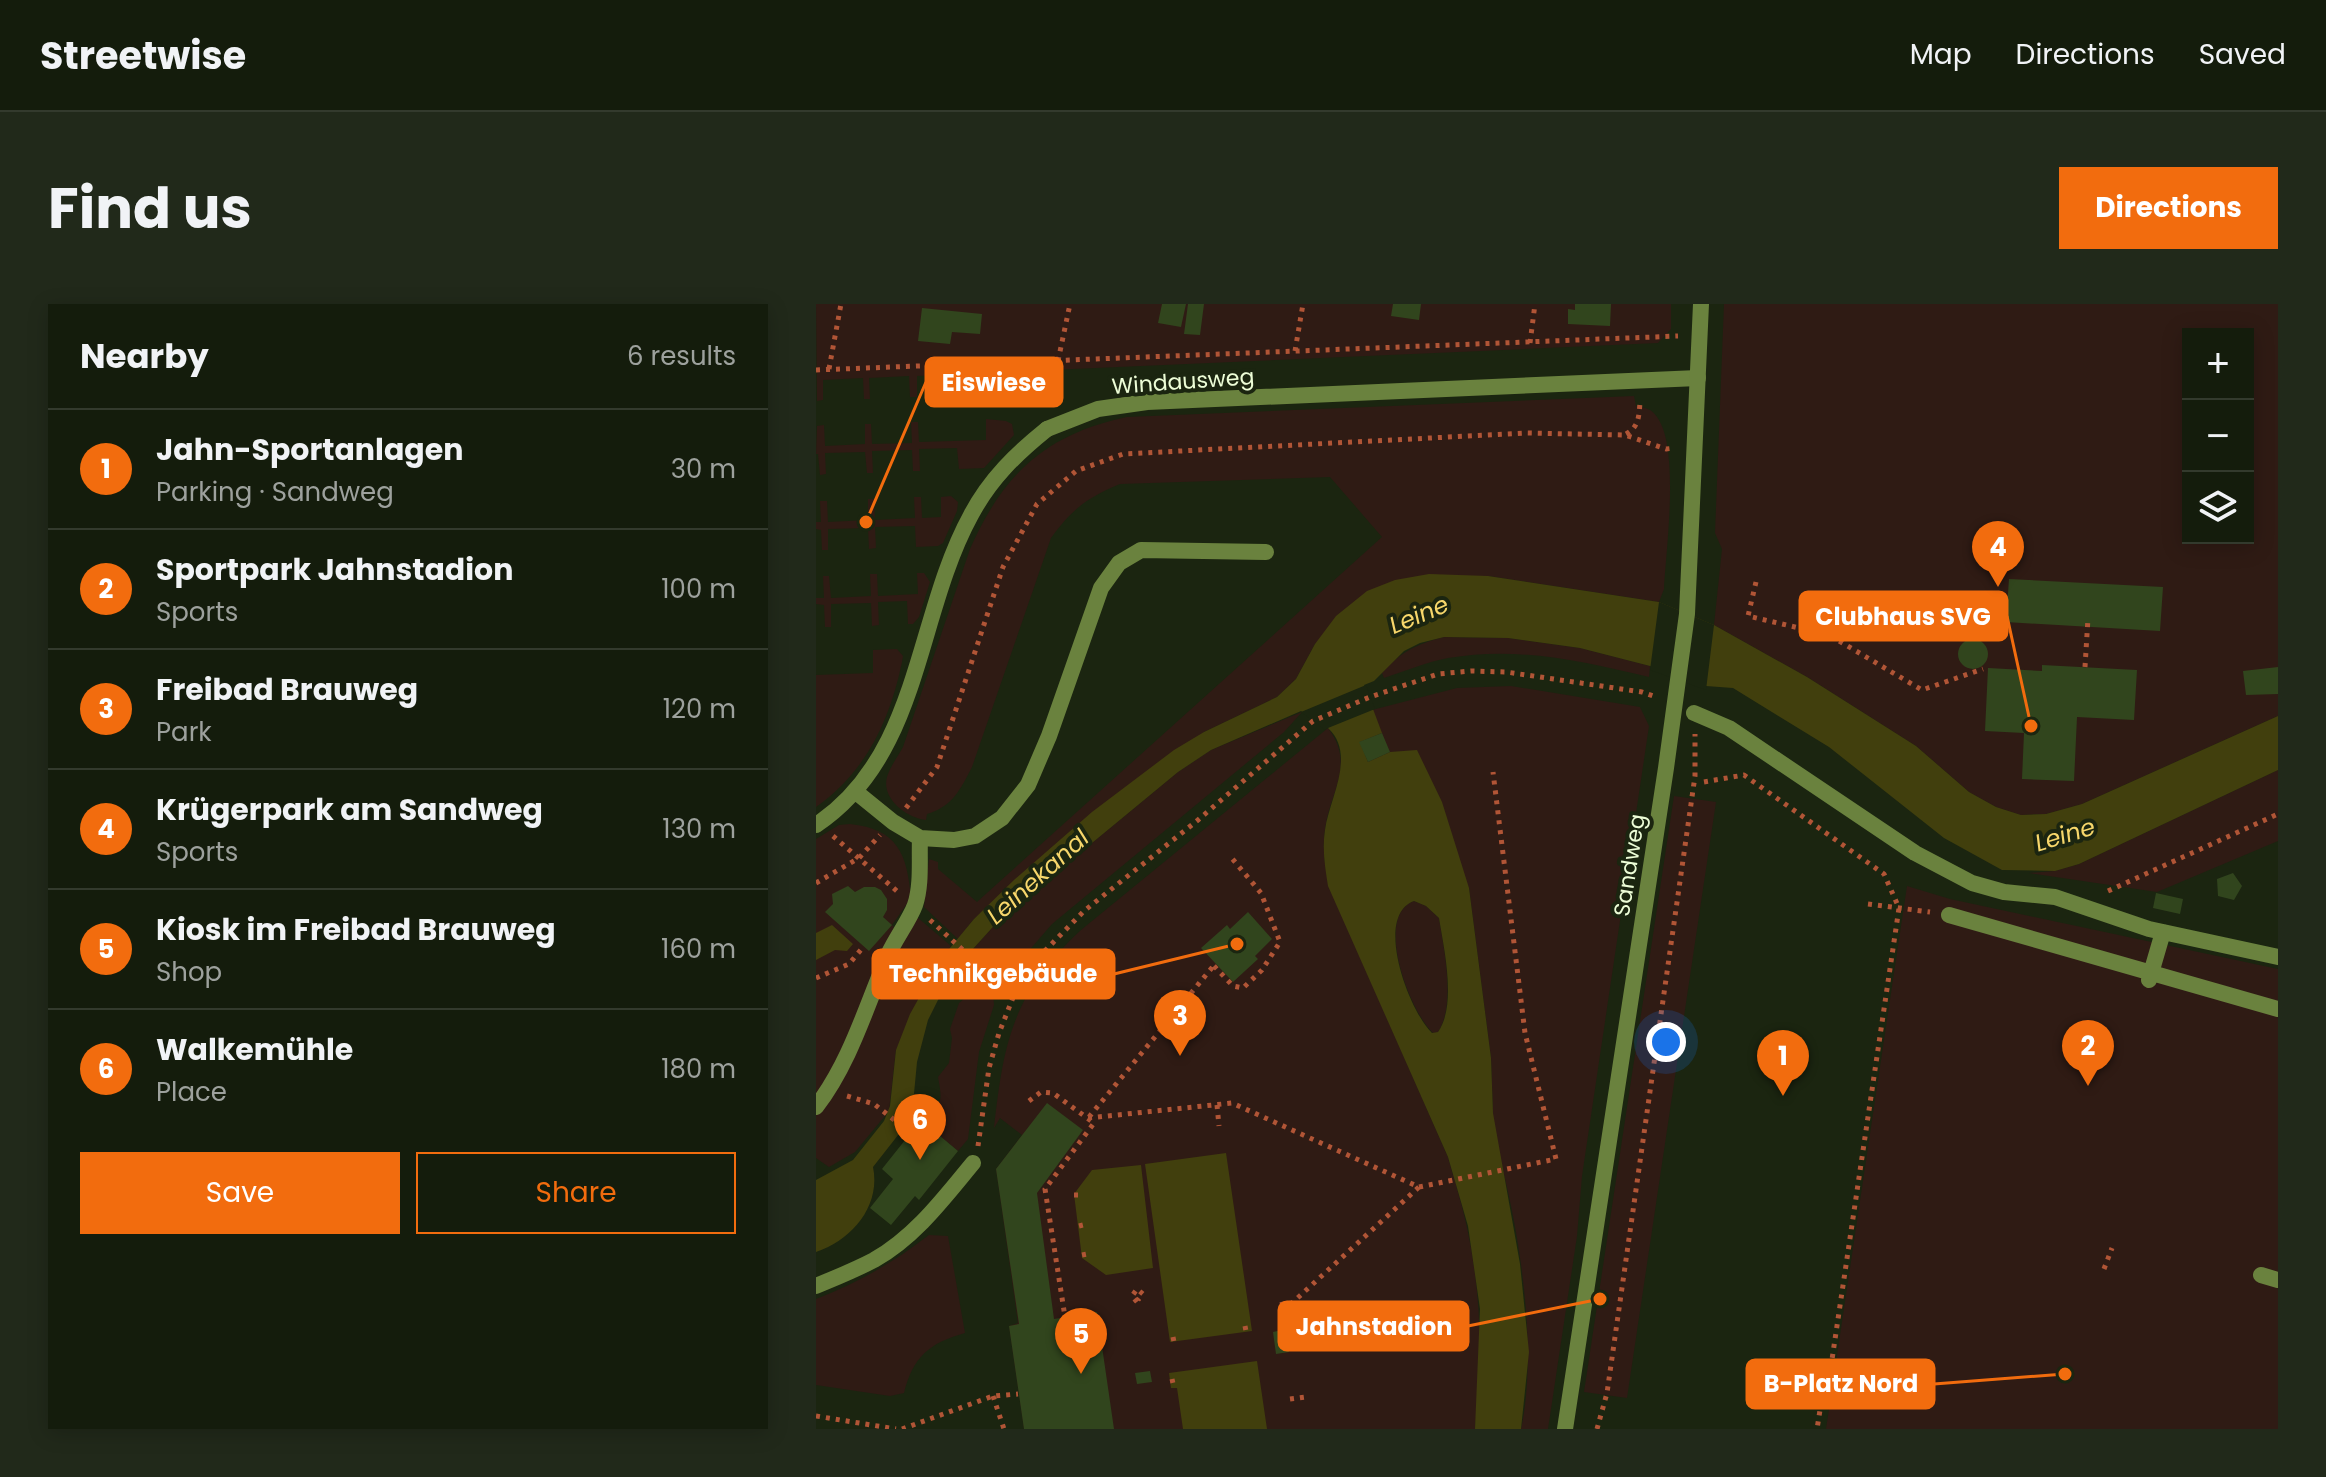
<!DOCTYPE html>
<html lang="en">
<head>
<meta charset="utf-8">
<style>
	body { margin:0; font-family:Poppins,sans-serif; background:#21291a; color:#f1f3f6 }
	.controls { position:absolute; right:24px; top:24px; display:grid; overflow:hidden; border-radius:0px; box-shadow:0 4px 20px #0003 }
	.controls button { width:72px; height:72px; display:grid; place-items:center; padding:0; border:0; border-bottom:2px solid #333a2d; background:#141c0c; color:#f1f3f6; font:40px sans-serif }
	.you { position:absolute; left:850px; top:738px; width:28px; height:28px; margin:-20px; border:6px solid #fff; border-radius:50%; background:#1a73e8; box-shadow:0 0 0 12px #1a73e833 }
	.badge { display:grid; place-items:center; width:52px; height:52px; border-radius:50%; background:#f26c0e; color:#fff; font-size:26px; font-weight:700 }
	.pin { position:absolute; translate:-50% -66px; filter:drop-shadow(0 2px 4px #0008) }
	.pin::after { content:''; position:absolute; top:42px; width:28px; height:24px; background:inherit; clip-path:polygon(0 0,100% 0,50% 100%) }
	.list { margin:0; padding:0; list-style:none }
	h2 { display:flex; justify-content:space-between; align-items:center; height:104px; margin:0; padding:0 32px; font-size:34px }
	h2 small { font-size:26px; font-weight:400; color:#9da19d }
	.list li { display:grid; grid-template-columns:52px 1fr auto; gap:24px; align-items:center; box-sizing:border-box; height:120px; padding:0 32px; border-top:2px solid #333a2d }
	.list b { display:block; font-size:30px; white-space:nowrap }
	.list p { margin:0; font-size:26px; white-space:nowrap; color:#9da19d }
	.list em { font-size:26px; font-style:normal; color:#9da19d }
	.actions { display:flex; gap:16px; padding:24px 32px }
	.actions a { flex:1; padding:18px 0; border:2px solid #f26c0e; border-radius:0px; text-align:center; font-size:28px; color:#f26c0e }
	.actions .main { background:#f26c0e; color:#fff }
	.icon { flex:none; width:44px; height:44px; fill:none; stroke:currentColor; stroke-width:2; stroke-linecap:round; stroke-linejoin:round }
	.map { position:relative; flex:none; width:1462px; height:1125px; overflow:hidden; border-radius:0px }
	header { display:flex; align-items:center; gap:48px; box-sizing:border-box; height:112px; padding:0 40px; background:#141c0c; border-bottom:2px solid #333a2d }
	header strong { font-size:38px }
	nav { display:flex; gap:44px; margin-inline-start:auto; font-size:28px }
	.intro { display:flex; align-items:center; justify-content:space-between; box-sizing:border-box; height:192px; padding:0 48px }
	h1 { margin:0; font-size:56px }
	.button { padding:20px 36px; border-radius:0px; background:#f26c0e; color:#fff; font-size:28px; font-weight:700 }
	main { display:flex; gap:48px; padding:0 48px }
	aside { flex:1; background:#141c0c; border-radius:0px; box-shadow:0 4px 20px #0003 }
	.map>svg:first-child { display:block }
	.green { fill:#2f1b14; fill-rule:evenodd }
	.water { fill:#413f0d; fill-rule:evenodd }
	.pier { fill:#1b2510 }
	.building { fill:#31451d }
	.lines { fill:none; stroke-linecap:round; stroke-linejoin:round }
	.path { stroke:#b15536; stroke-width:5; stroke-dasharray:4 6; stroke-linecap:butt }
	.service { stroke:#6a823e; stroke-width:16 }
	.minor { stroke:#6a823e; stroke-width:16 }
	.tertiary { stroke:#6a823e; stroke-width:16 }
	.labels { text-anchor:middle; stroke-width:8; stroke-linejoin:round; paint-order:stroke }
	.street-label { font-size:22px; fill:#edfdd7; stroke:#1b2510 }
	.water-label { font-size:24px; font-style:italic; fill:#f7d76b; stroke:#1b2510 }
	.leader { fill:none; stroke:#f26c0e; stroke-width:3 }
	.callout-dot { fill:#f26c0e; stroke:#1b2510; stroke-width:3 }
	.callout { fill:#f26c0e; stroke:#f26c0e; stroke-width:3 }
	.callout-label { font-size:24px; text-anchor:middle; font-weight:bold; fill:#fff }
</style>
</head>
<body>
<header>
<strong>Streetwise</strong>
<nav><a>Map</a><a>Directions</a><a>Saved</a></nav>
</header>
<div class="intro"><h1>Find us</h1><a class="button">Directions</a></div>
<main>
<aside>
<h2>Nearby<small>6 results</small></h2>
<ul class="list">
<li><span class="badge">1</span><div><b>Jahn-Sportanlagen</b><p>Parking · Sandweg</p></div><em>30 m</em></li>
<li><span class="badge">2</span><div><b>Sportpark Jahnstadion</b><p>Sports</p></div><em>100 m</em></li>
<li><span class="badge">3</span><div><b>Freibad Brauweg</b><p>Park</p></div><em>120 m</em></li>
<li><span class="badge">4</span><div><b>Krügerpark am Sandweg</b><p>Sports</p></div><em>130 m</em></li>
<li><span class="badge">5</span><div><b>Kiosk im Freibad Brauweg</b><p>Shop</p></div><em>160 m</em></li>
<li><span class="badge">6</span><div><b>Walkemühle</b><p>Place</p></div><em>180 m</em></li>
</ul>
<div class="actions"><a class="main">Save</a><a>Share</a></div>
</aside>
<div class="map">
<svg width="1462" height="1125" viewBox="0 0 1462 1125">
	<rect width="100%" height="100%" fill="#1b2510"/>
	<path class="green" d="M 0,0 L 855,0 L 855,25 L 842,39 L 101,72 L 101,93 L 94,93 L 93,72 L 53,74 L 54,95 L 48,95 L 47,74 L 7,76 L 7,96 L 1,97 Z
		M 908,0 L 1462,0 L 1462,412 L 1266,500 L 1230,510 L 1205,511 L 1180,503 L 1153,488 L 1100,442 L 991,373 L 898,321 L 906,245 L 899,229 ZM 1372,30 L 1432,30 L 1432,234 L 1372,234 Z
		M 818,92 L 820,102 C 829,104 835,104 841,113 C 864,144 850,245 848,285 L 843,298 L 672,272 L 499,340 L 480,375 L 461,393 L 388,428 L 158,615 L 142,635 L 108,603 L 113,555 L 122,558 L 122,565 L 161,598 L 566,233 L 514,173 L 304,180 C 271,194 257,204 235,234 L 156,463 C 144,486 137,502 111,510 L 110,516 C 91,514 65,495 71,473 C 74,463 82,452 87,443 L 154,245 C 187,170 230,130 311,113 Z
		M 170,115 L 190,117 L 196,120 L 198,131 L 168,164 L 143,165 L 141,144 L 103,145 L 104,167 L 97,167 L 96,146 L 56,147 L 57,169 L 51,169 L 49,148 L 9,149 L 10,170 L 4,171 L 2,150 L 0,150 L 1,122 L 8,121 L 9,142 L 49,140 L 49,120 L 55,120 L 56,140 L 96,139 L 95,118 L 102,118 L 103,138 L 170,136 Z
		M 135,192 L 142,198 L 141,207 L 127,239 L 122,242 L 100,243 L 99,222 L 59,223 L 60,244 L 53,245 L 52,224 L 12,225 L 12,246 L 6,246 L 5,226 L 0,225 L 0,218 L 5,218 L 4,197 L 11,197 L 12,218 L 52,216 L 52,195 L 58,195 L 59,216 L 99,214 L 98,193 L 105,193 L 106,214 L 125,213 L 125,193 Z
		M 101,269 L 108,269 L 114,278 L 103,313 L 97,320 L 92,320 L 91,297 L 62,298 L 63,321 L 56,322 L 55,299 L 15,300 L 15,323 L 9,323 L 8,301 L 0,300 L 0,294 L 8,294 L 7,272 L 13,272 L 15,294 L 55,292 L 54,270 L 61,270 L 62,292 L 102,290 Z
		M 628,333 L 692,334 L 764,344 L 834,362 L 833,373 C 766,357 701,342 632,354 C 611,358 589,367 568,374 L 566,369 C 584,348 601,340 628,333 Z
		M 81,345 L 87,352 L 86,358 C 74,416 50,468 0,503 L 0,371 L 57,369 L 57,346 Z
		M 695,382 L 824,403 L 833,422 L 766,872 L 761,932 L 732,1125 L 705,1125 C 721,1053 706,943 688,871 L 640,881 C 664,960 669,1043 659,1125 L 208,1125 L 193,1022 L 202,1019 L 180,865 L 206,831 L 184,814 L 178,824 C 188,735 197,690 265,626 L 512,424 C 540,461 514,487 509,526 C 506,545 509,563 513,582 L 632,853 L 637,871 L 677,809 L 675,754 L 653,584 L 552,458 L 543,438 L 565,429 L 556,406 L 641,384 Z
		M 486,408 L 468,428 L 236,620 L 203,658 L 180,662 L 171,659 L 156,646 L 185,614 L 362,468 L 395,446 Z
		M 1462,466 L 1462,537 L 1341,588 L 1213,569 L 1239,567 L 1263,560 Z
		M 858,492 L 900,498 L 811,1094 L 768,1088 Z
		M 34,520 C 82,525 91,550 95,594 L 76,621 L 86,631 L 101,613 L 135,642 L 124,657 L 80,746 L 73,807 L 39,848 L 13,863 L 0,854 L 0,535 L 23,521 Z
		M 1091,582 L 1134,595 L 1462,665 L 1462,1125 L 1010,1125 Z
		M 598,597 L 610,602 L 623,614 C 628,645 640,701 622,728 L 617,729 C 594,708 557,612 598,597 Z
		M 164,668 L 177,689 L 178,701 L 163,748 L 152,835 L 142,847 L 105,817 C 124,796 128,805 122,773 L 133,759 L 136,734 L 134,725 L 143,699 L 158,687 Z
		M 113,931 L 132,932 L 149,1029 C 113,1039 97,1053 88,1089 L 74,1092 L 0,1081 L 0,995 C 42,979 78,958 113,931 Z"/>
	<path class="water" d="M 613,270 L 672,272 L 843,298 L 898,321 L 991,373 L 1100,442 L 1153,488 L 1180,503 L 1205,511 L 1230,510 L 1266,500 L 1462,412 L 1462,466 L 1263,560 L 1239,567 L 1186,566 L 1128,534 L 1013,443 L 917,384 L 890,382 L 834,362 L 764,344 L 692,334 L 628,333 L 604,339 L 588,347 L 558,377 L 548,381 L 566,429 L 544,438 L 552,458 L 574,448 L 601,446 L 626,498 L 653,584 L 675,754 L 677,809 L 704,960 L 713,1048 L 705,1125 L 659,1125 L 664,1005 L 652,922 L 632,853 L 512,582 C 509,563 506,545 509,526 C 513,495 541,451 512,424 C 505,418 494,413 485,407 L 395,446 L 362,468 L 185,614 L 156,646 L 127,686 L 112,716 L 101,758 L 97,800 L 93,809 L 97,812 L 57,863 C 65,902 36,936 0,948 L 0,876 L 37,856 L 68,817 L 74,802 L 80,746 L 94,710 L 124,656 L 158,615 L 199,575 L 276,508 L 358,446 L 388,428 L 461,393 L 480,375 L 499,340 L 520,312 L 551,287 L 579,276 ZM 598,597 L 610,602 L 623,614 C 628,645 641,701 622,728 L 616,729 C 593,707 557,612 598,597 Z
		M 16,621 L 37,640 L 31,647 L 19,646 L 0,656 L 0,629 Z
		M 410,849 L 436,1027 L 354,1038 L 329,860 Z
		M 325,861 L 337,964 L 290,971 L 266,954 L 258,890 L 276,866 Z
		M 441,1057 L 451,1125 L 367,1125 L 361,1084 L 355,1084 L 353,1069 Z"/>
	<path class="pier" d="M 843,298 L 898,321 L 890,386 L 834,366 Z
		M 550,381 L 559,405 L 512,424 L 509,426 L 485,408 Z"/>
	<path class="building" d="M 346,0 L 370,0 L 365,23 L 342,19 Z
		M 372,0 L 388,0 L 384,31 L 368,30 Z
		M 577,0 L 605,0 L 603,16 L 575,12 Z
		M 759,0 L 795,0 L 794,22 L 752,20 L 752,5 L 759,6 Z
		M 106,4 L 166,10 L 164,30 L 136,28 L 134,40 L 102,37 Z
		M 1193,275 L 1347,283 L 1344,327 L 1190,318 Z
		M1142 350a15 15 0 1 1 30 0a15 15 0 1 1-30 0Z
		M 1226,361 L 1321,366 L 1318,416 L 1261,413 L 1258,477 L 1206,475 L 1208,429 L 1169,427 L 1172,364 L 1226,367 Z
		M 1462,363 L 1462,390 L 1430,391 L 1427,367 Z
		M 566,429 L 574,448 L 552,458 L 543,438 Z
		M 1417,569 L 1426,582 L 1418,596 L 1402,592 L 1401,575 Z
		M 32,582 L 39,588 L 48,583 L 59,583 L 65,586 L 71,595 L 71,606 L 67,613 L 76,621 L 53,647 L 9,608 L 17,600 L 16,590 Z
		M 1340,589 L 1367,595 L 1364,610 L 1337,604 Z
		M 432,608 L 456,635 L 439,652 L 442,655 L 417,678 L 385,644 L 411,621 L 414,625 Z
		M 231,799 L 267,826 L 221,889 L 238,1015 L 281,1008 L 298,1125 L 208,1125 L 193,1022 L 203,1020 L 180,865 Z
		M 105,816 L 142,847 L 103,896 L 99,892 L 75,921 L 54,904 L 77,875 L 66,865 Z
		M 470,1025 L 473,1048 L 460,1050 L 457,1028 Z
		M 334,1067 L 336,1078 L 321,1080 L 319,1069 Z"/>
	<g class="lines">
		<path class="path" d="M 714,39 L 719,0
			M 479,47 L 487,0
			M 242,57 L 254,0
			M 13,65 L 25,0
			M 0,66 L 862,32
			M 810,130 C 823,123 823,112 824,98
			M 940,278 L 932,312 L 1013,331 L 1106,386 L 1167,365
			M 1269,363 L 1272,314
			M 888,478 L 928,471 L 1068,570 L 1083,604 L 1014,1069 L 1009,1075 L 1001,1125
			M 90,504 L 121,463 L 187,263 L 221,200 L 260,167 L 307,150 L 710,129 L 809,131 L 850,145 L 859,144
			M 17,532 L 82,588
			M 0,579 L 43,554 L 64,531
			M 1292,587 L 1462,510
			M 1052,600 L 1114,608
			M 114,616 L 160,658 L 200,686
			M 398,662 L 417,682 L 427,684 L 446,666 L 464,638 L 445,589 L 414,552
			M 0,674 L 33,660 L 48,642
			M 31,792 L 58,800 L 95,829
			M 213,797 L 225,788 L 237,789 L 278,819 L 229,885 L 249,1013
			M 401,801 L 403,822
			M 273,813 L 399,660
			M 272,814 L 416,799 L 603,883 L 476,999 L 461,1001
			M 162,842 L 173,764 L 183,729 L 200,686 L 217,659 L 268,607 L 382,516 L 497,417 L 554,393 L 622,370 L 655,367 L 690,368 L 826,388 L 840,393
			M 603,883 L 740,855 L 709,729 L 677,468
			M 258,891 L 263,891
			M 263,922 L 267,921
			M 266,951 L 271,950
			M 1288,965 L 1296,944
			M 321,998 L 316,992 L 321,985 L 327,990 L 322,996
			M 429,1022 L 430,1027
			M 357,1033 L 358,1038
			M 356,1075 L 358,1084
			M 177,1092 L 188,1125
			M 474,1095 L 489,1093
			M 0,1112 L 80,1125
			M 86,1125 L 177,1092 L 202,1090
			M 781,1125 L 791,1089 L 879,472 L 879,430"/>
		<path class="service" d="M 878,409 L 913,424 L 1099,549 L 1156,579 L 1188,588 L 1239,593 L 1333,625 L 1462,653
			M 40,488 L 77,518 L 104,534 L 138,536 L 159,532 L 186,514 L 212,481 L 233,432 L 285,284 L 303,259 L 325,246 L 450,248
			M 0,521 C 105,451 99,313 155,211 C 174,175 200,150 231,125
			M 1133,611 L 1462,705
			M 1333,676 L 1347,628
			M 0,803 C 35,757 50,702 73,649 C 80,634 94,615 99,601 C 106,580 103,555 104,534
			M 1445,971 L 1462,976
			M 0,982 C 19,974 39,966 58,956 C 99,933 128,894 157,859"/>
		<path class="minor" d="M 231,125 L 282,105 L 331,98 L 882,74"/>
		<path class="tertiary" d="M 749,1125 L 850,464 L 871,310 L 885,0"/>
	</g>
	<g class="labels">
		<g class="street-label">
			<text transform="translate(367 77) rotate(-4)" y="8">Windausweg</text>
			<text transform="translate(813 561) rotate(-81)" y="8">Sandweg</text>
		</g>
		<g class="water-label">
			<text transform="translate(603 311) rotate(-23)" y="8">Leine</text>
			<text transform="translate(1249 531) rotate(-17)" y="8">Leine</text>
			<text transform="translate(222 573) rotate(-42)" y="8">Leinekanal</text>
		</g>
	</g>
	<path class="leader" d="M50 218L110 78M1215 422L1191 312M421 640L298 670M784 995L652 1022M1249 1070L1118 1080"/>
	<g class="callout-dot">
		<circle cx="50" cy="218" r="8"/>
		<circle cx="1215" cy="422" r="8"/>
		<circle cx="421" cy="640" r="8"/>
		<circle cx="784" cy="995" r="8"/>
		<circle cx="1249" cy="1070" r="8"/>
	</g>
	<g class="callout">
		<rect x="110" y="54" width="136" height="48" rx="8"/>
		<rect x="984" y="288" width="207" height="48" rx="8"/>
		<rect x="57" y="646" width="241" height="48" rx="8"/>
		<rect x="463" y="998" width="189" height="48" rx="8"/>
		<rect x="931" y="1056" width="187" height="48" rx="8"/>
	</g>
	<g class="callout-label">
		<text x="178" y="87">Eiswiese</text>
		<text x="1087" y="321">Clubhaus SVG</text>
		<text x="177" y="678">Technikgebäude</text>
		<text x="558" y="1031">Jahnstadion</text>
		<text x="1025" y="1088">B-Platz Nord</text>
	</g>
</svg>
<div class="controls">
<button>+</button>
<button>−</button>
<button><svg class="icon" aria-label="layers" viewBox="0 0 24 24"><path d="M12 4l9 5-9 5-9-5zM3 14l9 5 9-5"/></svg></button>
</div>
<div class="you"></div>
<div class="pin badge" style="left:967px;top:792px">1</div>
<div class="pin badge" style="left:1272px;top:782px">2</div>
<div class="pin badge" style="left:364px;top:752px">3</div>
<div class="pin badge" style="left:1182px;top:283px">4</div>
<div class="pin badge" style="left:265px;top:1070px">5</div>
<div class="pin badge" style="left:104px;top:856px">6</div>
</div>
</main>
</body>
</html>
